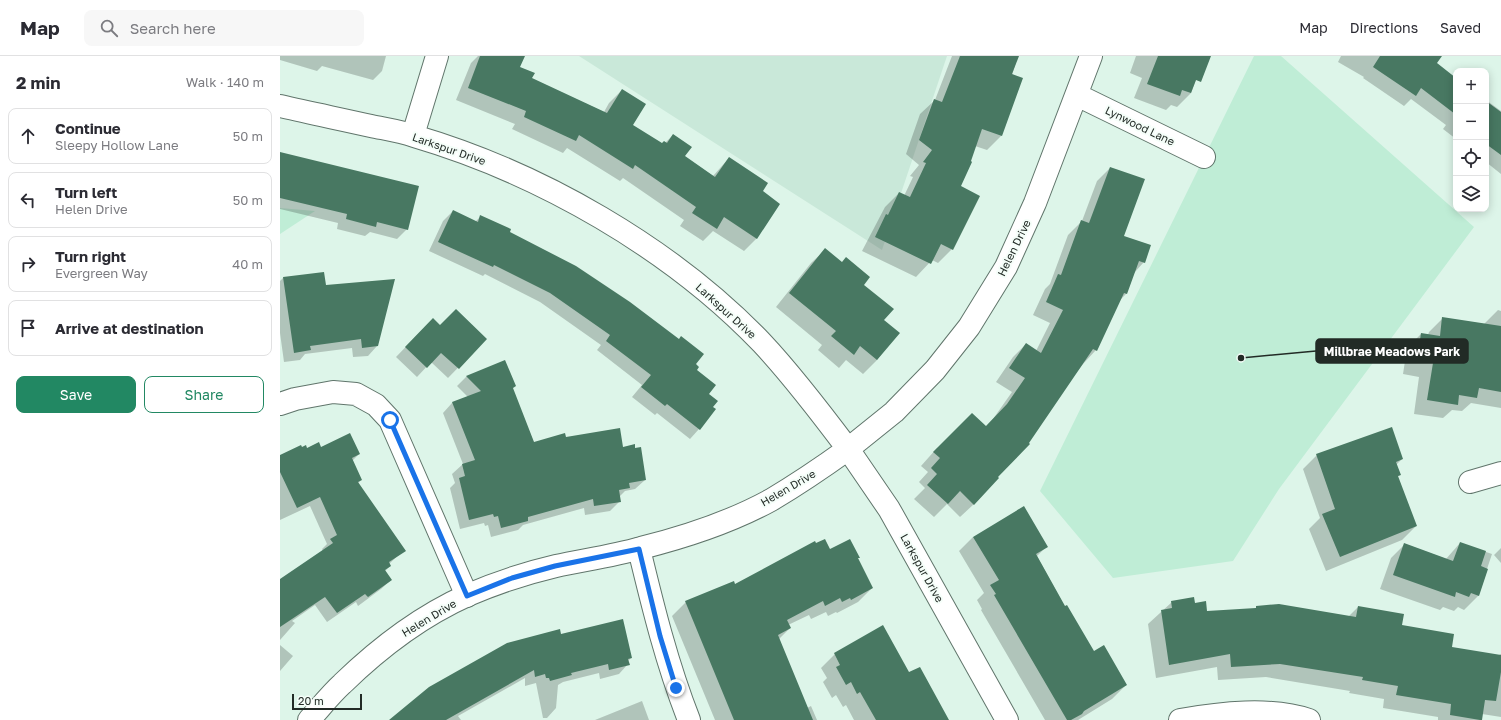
<!DOCTYPE html>
<html lang="en">
<head>
<meta charset="utf-8">
<style>
	body { margin:0; font-family:"Golos Text",sans-serif; background:#f7f7f7; color:#2b2b33 }
	.controls { position:absolute; right:12px; top:12px; display:grid; overflow:hidden; border-radius:8px; box-shadow:0 2px 10px #0003 }
	.controls button { width:36px; height:36px; display:grid; place-items:center; padding:0; border:0; border-bottom:1px solid #e1e1e2; background:#fff; color:#2b2b33; font:20px sans-serif }
	.scale { position:absolute; left:12px; bottom:10px; width:70px; box-sizing:border-box; padding-left:4px; border:2px solid #222b26; border-top:0; font-size:11px; line-height:14px; white-space:nowrap; color:#222b26; -webkit-text-stroke:3px #f5fef9; paint-order:stroke }
	.stop { position:absolute; width:12px; height:12px; margin:-9px; border:3px solid #1a73e8; border-radius:50%; background:#fff }
	.stop.end { background:#1a73e8; border-color:#fff; box-shadow:0 1px 4px #0008 }
	.list { margin:0; padding:0; list-style:none }
	h2 { display:flex; justify-content:space-between; align-items:center; height:52px; margin:0; padding:0 16px; font-size:17px }
	h2 small { font-size:13px; font-weight:400; color:#7c7c81 }
	.list li { display:grid; grid-template-columns:26px 1fr auto; gap:12px; align-items:center; box-sizing:border-box; height:56px; margin:0 8px 8px; padding:0 8px; border:1px solid #e1e1e2; border-radius:8px }
	.list b { display:block; font-size:15px; white-space:nowrap }
	.list p { margin:0; font-size:13px; white-space:nowrap; color:#7c7c81 }
	.list em { font-size:13px; font-style:normal; color:#7c7c81 }
	.actions { display:flex; gap:8px; padding:12px 16px }
	.actions a { flex:1; padding:9px 0; border:1px solid #228863; border-radius:8px; text-align:center; font-size:14px; color:#228863 }
	.actions .main { background:#228863; color:#fff }
	.icon { flex:none; width:22px; height:22px; fill:none; stroke:currentColor; stroke-width:2; stroke-linecap:round; stroke-linejoin:round }
	.map { position:relative; flex:none; width:1221px; height:664px; overflow:hidden }
	header { display:flex; align-items:center; gap:24px; box-sizing:border-box; height:56px; padding:0 20px; background:#fff; border-bottom:1px solid #e1e1e2 }
	header strong { font-size:19px }
	nav { display:flex; gap:22px; margin-inline-start:auto; font-size:14px }
	.search { width:280px; height:36px; background:#f7f7f7; display:flex; align-items:center; gap:10px; box-sizing:border-box; padding:0 14px; border-radius:8px; color:#7c7c81; font-size:15px }
	main { display:flex }
	aside { flex:1; background:#fff }
	.map>svg:first-child { display:block }
	.built { fill:#c9e8d9 }
	.green { fill:#bfedd6 }
	.shadow { fill:#0003 }
	.building { fill:#487862 }
	.lines { fill:none; stroke-linecap:round; stroke-linejoin:round }
	.minor-casing { stroke:#60756b; stroke-width:24 }
	.tertiary-casing { stroke:#60756b; stroke-width:24 }
	.minor { stroke:#fff; stroke-width:22 }
	.tertiary { stroke:#fff; stroke-width:22 }
	.route { stroke:#1a73e8; stroke-width:5 }
	.labels { text-anchor:middle; stroke-width:4; stroke-linejoin:round; paint-order:stroke }
	.street-label { font-size:11px; fill:#222b26; stroke:#f5fef9 }
	.leader { fill:none; stroke:#222b26; stroke-width:1.5 }
	.callout-dot { fill:#222b26; stroke:#f5fef9; stroke-width:1.5 }
	.callout { fill:#222b26; stroke:#222b26; stroke-width:1.5 }
	.callout-label { font-size:12px; text-anchor:middle; font-weight:bold; fill:#fff }
</style>
</head>
<body>
<header>
<strong>Map</strong>
<div class="search"><svg class="icon" aria-label="search" viewBox="0 0 24 24"><circle cx="10" cy="10" r="6"/><path d="M15 15l6 6"/></svg>Search here</div>
<nav><a>Map</a><a>Directions</a><a>Saved</a></nav>
</header>
<main>
<aside>
<h2>2 min<small>Walk · 140 m</small></h2>
<ul class="list">
<li><svg class="icon" aria-label="ahead" viewBox="0 0 24 24"><path d="M12 20V5M6 11l6-6 6 6"/></svg><div><b>Continue</b><p>Sleepy Hollow Lane</p></div><em>50 m</em></li>
<li><svg class="icon" aria-label="left" viewBox="0 0 24 24"><path d="M17 20v-9H6M10 6l-5 5 5 5"/></svg><div><b>Turn left</b><p>Helen Drive</p></div><em>50 m</em></li>
<li><svg class="icon" aria-label="right" viewBox="0 0 24 24"><path d="M7 20v-9h11M14 6l5 5-5 5"/></svg><div><b>Turn right</b><p>Evergreen Way</p></div><em>40 m</em></li>
<li><svg class="icon" aria-label="arrive" viewBox="0 0 24 24"><path d="M6 21V4h12l-3 4 3 4H6"/></svg><div><b>Arrive at destination</b></div></li>
</ul>
<div class="actions"><a class="main">Save</a><a>Share</a></div>
</aside>
<div class="map">
<svg width="1221" height="664" viewBox="0 0 1221 664">
	<rect width="100%" height="100%" fill="#ddf5e9"/>
	<path class="built" d="M 299,0 L 667,0 L 602,194 Z"/>
	<path class="green" d="M 974,0 L 1001,0 L 1194,171 L 999,433 L 953,505 L 833,522 L 760,435 Z
		M 0,152 L 35,155 L 0,178 Z"/>
	<path class="shadow" d="M 0,0 L 106,0 L 102,15 L 93,24 L 42,10 L 37,15 L 0,4 Z
		M 198,0 L 239,0 L 239,12 L 251,23 L 324,56 L 329,47 L 342,34 L 351,69 L 382,88 L 385,87 L 393,79 L 404,100 L 433,120 L 449,102 L 482,135 L 477,182 L 464,195 L 433,175 L 423,185 L 400,170 L 404,164 L 343,122 L 340,125 L 287,92 L 283,97 L 232,73 L 235,68 L 176,44 L 191,7 Z
		M 672,0 L 738,0 L 732,19 L 742,23 L 721,80 L 707,94 L 695,90 L 679,131 L 672,193 L 658,207 L 652,204 L 636,221 L 582,195 L 605,151 L 619,137 L 624,140 L 633,121 L 630,120 L 639,109 L 626,98 L 640,58 L 655,44 Z
		M 856,0 L 925,0 L 911,37 L 897,51 L 891,49 L 886,54 L 854,42 L 862,22 L 850,17 Z
		M 1061,0 L 1155,0 L 1156,8 L 1176,23 L 1176,83 L 1163,73 L 1166,69 L 1131,43 L 1124,50 L 1083,22 L 1084,21 L 1058,6 Z
		M 1206,44 L 1221,55 L 1221,118 L 1206,106 Z
		M 0,98 L 127,173 L 117,183 L 90,176 L 85,180 L 57,173 L 58,167 L 0,153 Z
		M 830,112 L 843,180 L 864,206 L 854,217 L 846,238 L 840,244 L 816,294 L 803,308 L 716,421 L 694,448 L 680,461 L 667,448 L 654,461 L 634,443 L 645,432 L 639,426 L 648,416 L 641,410 L 657,392 L 706,371 L 713,363 L 732,336 L 716,326 L 733,301 L 746,288 L 756,295 L 770,267 L 753,259 L 765,233 L 770,228 L 788,179 L 802,165 L 817,125 Z
		M 173,155 L 195,166 L 200,161 L 228,177 L 415,308 L 415,314 L 428,338 L 419,373 L 410,383 L 377,357 L 375,359 L 352,341 L 362,329 L 317,294 L 321,289 L 260,246 L 205,218 L 203,220 L 149,195 L 163,165 Z
		M 545,194 L 583,229 L 603,264 L 618,277 L 597,304 L 583,318 L 566,304 L 559,312 L 538,294 L 542,289 L 496,251 L 531,207 Z
		M 43,217 L 45,230 L 97,290 L 88,300 L 73,301 L 72,292 L 25,298 L 20,304 L 4,306 L 0,277 L 0,225 L 3,222 Z
		M 1218,254 L 1221,255 L 1221,352 L 1191,347 L 1182,355 L 1172,354 L 1163,362 L 1134,358 L 1139,321 L 1123,318 L 1127,292 L 1141,278 L 1148,279 L 1149,276 L 1163,262 L 1204,268 Z
		M 160,270 L 206,283 L 168,322 L 151,306 L 137,321 L 116,301 L 143,273 Z
		M 225,305 L 232,333 L 254,387 L 285,383 L 342,392 L 365,424 L 355,433 L 345,435 L 339,441 L 340,445 L 330,455 L 305,459 L 304,452 L 243,469 L 238,474 L 211,481 L 208,469 L 205,470 L 204,467 L 180,473 L 170,432 L 175,427 L 172,418 L 183,408 L 163,357 L 172,347 L 188,341 L 177,330 L 186,321 Z
		M 41,392 L 79,398 L 72,405 L 81,424 L 78,427 L 124,494 L 109,508 L 110,510 L 105,515 L 111,524 L 101,533 L 78,550 L 76,546 L 47,566 L 35,549 L 12,565 L 15,567 L 0,584 L 0,525 L 43,495 L 42,493 L 47,488 L 30,450 L 0,464 L 0,400 L 21,393 Z
		M 1037,399 L 1122,403 L 1116,409 L 1120,419 L 1117,421 L 1136,470 L 1122,484 L 1046,515 L 1029,473 L 1040,462 L 1023,413 Z
		M 693,481 L 766,491 L 757,500 L 785,551 L 813,596 L 846,629 L 832,643 L 798,664 L 765,664 L 701,554 L 702,553 L 697,544 L 704,537 L 679,495 Z
		M 1180,487 L 1212,498 L 1198,540 L 1184,554 L 1178,551 L 1174,555 L 1163,551 L 1160,554 L 1100,533 L 1111,502 L 1125,488 L 1166,503 Z
		M 536,488 L 549,494 L 577,503 L 592,532 L 578,546 L 557,557 L 556,556 L 548,560 L 546,556 L 531,563 L 529,559 L 508,569 L 510,572 L 499,583 L 527,652 L 531,650 L 537,664 L 435,664 L 392,560 L 406,546 L 454,530 Z
		M 1221,492 L 1221,507 L 1214,499 Z
		M 892,546 L 915,549 L 927,556 L 975,553 L 977,551 L 1068,561 L 1078,551 L 1121,570 L 1170,598 L 1219,599 L 1221,598 L 1221,661 L 1202,658 L 1201,664 L 1158,664 L 1158,661 L 1103,652 L 1104,643 L 1069,637 L 1070,635 L 986,621 L 938,624 L 937,611 L 876,622 L 868,568 Z
		M 281,579 L 351,602 L 348,605 L 348,608 L 339,618 L 320,623 L 319,617 L 283,626 L 278,629 L 276,652 L 267,662 L 263,662 L 256,627 L 245,630 L 245,622 L 178,660 L 181,664 L 112,664 Z
		M 0,589 L 13,600 L 0,615 Z
		M 555,598 L 629,618 L 668,664 L 574,664 L 566,649 L 563,651 L 556,639 L 552,642 L 543,626 L 547,622 L 541,612 Z
		M 362,645 L 369,664 L 315,664 Z"/>
	<path class="building" d="M 200,0 L 245,0 L 240,11 L 255,17 L 252,22 L 327,57 L 342,33 L 366,48 L 353,69 L 382,87 L 384,85 L 387,87 L 393,78 L 412,91 L 405,100 L 435,121 L 449,101 L 488,127 L 483,135 L 500,148 L 477,183 L 444,161 L 437,173 L 412,157 L 416,151 L 355,109 L 353,113 L 299,79 L 296,85 L 244,61 L 246,55 L 188,32 Z
		M 680,0 L 739,0 L 732,18 L 743,22 L 722,80 L 702,73 L 691,105 L 692,106 L 681,130 L 700,140 L 673,194 L 661,188 L 651,208 L 595,181 L 606,158 L 608,159 L 619,136 L 630,141 L 646,107 L 643,106 L 652,94 L 639,84 L 654,43 L 662,46 Z
		M 878,0 L 931,0 L 921,26 L 916,24 L 911,37 L 902,34 L 900,40 L 867,28 Z
		M 1100,0 L 1162,0 L 1157,7 L 1176,22 L 1176,65 L 1173,62 L 1175,58 L 1141,32 L 1136,40 L 1093,11 Z
		M 1206,45 L 1221,56 L 1221,99 L 1206,88 Z
		M 0,96 L 139,130 L 128,174 L 97,166 L 96,171 L 66,163 L 67,158 L 0,142 Z
		M 830,111 L 865,123 L 844,180 L 871,189 L 865,207 L 859,205 L 847,238 L 844,237 L 817,295 L 813,293 L 749,387 L 750,388 L 718,421 L 719,422 L 694,449 L 680,435 L 668,448 L 647,429 L 657,418 L 651,412 L 660,402 L 653,396 L 692,357 L 706,370 L 727,348 L 745,322 L 729,312 L 746,287 L 761,297 L 783,254 L 766,246 L 778,218 L 781,219 L 801,164 L 809,167 Z
		M 173,154 L 198,166 L 200,159 L 231,173 L 230,176 L 296,210 L 350,246 L 399,283 L 401,280 L 424,298 L 416,308 L 419,311 L 417,314 L 436,329 L 429,338 L 438,345 L 433,351 L 436,353 L 420,374 L 387,348 L 385,350 L 361,331 L 371,319 L 326,285 L 330,279 L 270,237 L 214,209 L 213,211 L 158,186 Z
		M 545,192 L 562,206 L 566,201 L 590,221 L 584,229 L 614,253 L 604,264 L 620,277 L 597,304 L 580,290 L 574,299 L 551,280 L 556,275 L 509,237 Z
		M 44,216 L 46,229 L 115,223 L 98,290 L 82,292 L 81,283 L 30,290 L 31,294 L 14,297 L 3,221 Z
		M 176,253 L 207,283 L 179,313 L 161,297 L 147,312 L 125,291 L 153,262 L 160,269 Z
		M 1162,261 L 1221,270 L 1221,336 L 1199,332 L 1197,342 L 1179,339 L 1178,349 L 1147,344 L 1153,307 L 1137,305 L 1141,277 L 1160,280 Z
		M 225,304 L 236,330 L 233,332 L 254,386 L 285,377 L 286,381 L 340,372 L 343,391 L 355,388 L 355,392 L 361,391 L 366,424 L 349,427 L 350,432 L 339,434 L 341,446 L 314,450 L 313,443 L 248,461 L 248,465 L 221,472 L 218,460 L 214,461 L 213,458 L 189,464 L 179,422 L 185,420 L 182,408 L 195,404 L 172,346 L 201,335 L 186,320 Z
		M 1112,371 L 1123,403 L 1116,406 L 1121,419 L 1118,420 L 1137,470 L 1060,501 L 1042,458 L 1055,453 L 1036,398 Z
		M 70,377 L 80,398 L 72,402 L 82,424 L 78,426 L 126,495 L 109,506 L 111,510 L 105,514 L 112,524 L 88,541 L 85,538 L 57,557 L 45,541 L 0,571 L 0,523 L 53,487 L 50,483 L 57,479 L 40,441 L 17,452 L 0,416 L 0,399 L 21,389 L 22,391 L 26,389 L 27,392 L 39,386 L 41,391 Z
		M 744,450 L 768,491 L 756,498 L 785,550 L 787,549 L 814,595 L 824,589 L 847,629 L 804,655 L 802,658 L 791,664 L 787,664 L 714,539 L 716,538 L 710,529 L 719,524 L 693,481 Z
		M 545,483 L 550,493 L 570,483 L 580,502 L 578,502 L 593,532 L 571,544 L 570,542 L 562,546 L 560,542 L 545,550 L 543,545 L 507,564 L 511,572 L 498,579 L 533,664 L 454,664 L 405,545 L 454,525 L 455,528 L 535,485 L 536,487 Z
		M 1180,486 L 1206,495 L 1201,510 L 1208,513 L 1199,540 L 1191,537 L 1189,541 L 1176,536 L 1175,541 L 1113,519 L 1124,487 L 1173,505 Z
		M 914,541 L 915,547 L 926,545 L 927,555 L 976,552 L 976,550 L 999,548 L 1076,561 L 1078,550 L 1124,558 L 1122,569 L 1174,578 L 1172,591 L 1221,599 L 1221,616 L 1216,645 L 1205,644 L 1202,664 L 1200,664 L 1170,659 L 1171,648 L 1116,639 L 1118,630 L 1082,624 L 1083,621 L 1000,608 L 951,611 L 950,598 L 889,609 L 881,554 L 892,552 L 891,545 Z
		M 343,563 L 352,602 L 348,603 L 350,609 L 329,614 L 328,608 L 291,617 L 292,619 L 270,625 L 269,622 L 266,622 L 265,618 L 255,621 L 254,614 L 166,664 L 109,664 L 149,631 L 227,587 L 280,573 L 281,578 Z
		M 603,569 L 629,616 L 640,611 L 669,664 L 596,664 L 580,636 L 577,638 L 571,626 L 566,629 L 556,611 L 560,609 L 554,597 Z"/>
	<g class="lines">
		<defs>
			<path id="minor" d="M 797,39 L 924,101
				M 133,79 L 157,0
				M 0,348 L 15,343 L 53,336 L 76,338 L 96,349 L 110,364 L 187,540
				M 1190,426 L 1221,417
				M 359,493 C 373,551 387,608 409,664
				M 727,664 L 609,453 L 568,393 L 614,356 L 655,314 L 689,271 L 726,211 L 755,147 L 811,0
				M 900,664 C 940,657 991,651 1029,664"/>
			<path id="tertiary" d="M 0,50 C 30,57 60,63 91,70 C 105,73 120,75 134,80 C 260,117 391,192 482,287 C 513,320 541,357 568,393 C 543,411 518,428 491,444 C 451,466 405,481 361,492 C 333,500 304,504 276,510 C 246,517 216,527 188,539 C 141,560 99,592 62,628 C 50,639 40,652 29,664"/>
		</defs>
		<use href="#minor" class="minor-casing"/>
		<use href="#tertiary" class="tertiary-casing"/>
		<use href="#minor" class="minor"/>
		<use href="#tertiary" class="tertiary"/>
	</g>
	<g class="lines">
		<path class="route" d="M 110,364 L 187,540 L 232,522 L 275,510 L 359,493 L 380,580 L 396,632"/>
	</g>
	<g class="labels">
		<g class="street-label">
			<text transform="translate(860 70) rotate(26)" y="4">Lynwood Lane</text>
			<text transform="translate(169 93) rotate(19)" y="4">Larkspur Drive</text>
			<text transform="translate(734 192) rotate(-64)" y="4">Helen Drive</text>
			<text transform="translate(446 255) rotate(42)" y="4">Larkspur Drive</text>
			<text transform="translate(508 432) rotate(-30)" y="4">Helen Drive</text>
			<text transform="translate(642 512) rotate(61)" y="4">Larkspur Drive</text>
			<text transform="translate(149 562) rotate(-31)" y="4">Helen Drive</text>
		</g>
	</g>
	<path class="leader" d="M961 302L1036 295"/>
	<circle class="callout-dot" cx="961" cy="302" r="4"/>
	<rect class="callout" x="1036" y="283" width="152" height="24" rx="4"/>
	<g class="callout-label">
		<text x="1112" y="300">Millbrae Meadows Park</text>
	</g>
</svg>
<div class="controls">
<button>+</button>
<button>−</button>
<button><svg class="icon" aria-label="locate" viewBox="0 0 24 24"><circle cx="12" cy="12" r="6"/><path d="M12 2v4M12 18v4M2 12h4M18 12h4"/></svg></button>
<button><svg class="icon" aria-label="layers" viewBox="0 0 24 24"><path d="M12 4l9 5-9 5-9-5zM3 14l9 5 9-5"/></svg></button>
</div>
<div class="scale">20 m</div>
<div class="stop" style="left:110px;top:364px"></div>
<div class="stop end" style="left:396px;top:632px"></div>
</div>
</main>
</body>
</html>
